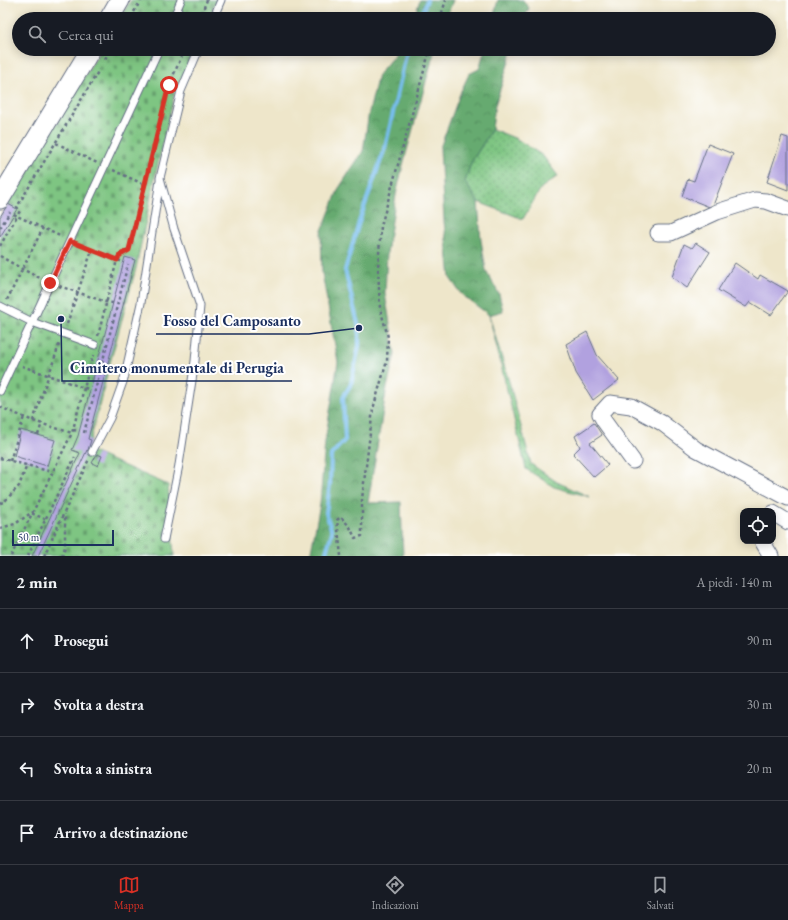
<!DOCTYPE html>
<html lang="it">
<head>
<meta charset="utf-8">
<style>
	body { margin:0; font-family:"EB Garamond",serif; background:#242831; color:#f1f3f6 }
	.controls { position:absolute; right:12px; bottom:12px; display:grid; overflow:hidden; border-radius:8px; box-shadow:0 2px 10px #0003 }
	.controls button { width:36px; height:36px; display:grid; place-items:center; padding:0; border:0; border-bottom:1px solid #363941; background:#171b24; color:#f1f3f6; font:20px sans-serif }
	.scale { position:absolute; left:12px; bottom:10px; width:102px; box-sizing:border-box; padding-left:4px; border:2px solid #1b2f5e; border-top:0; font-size:11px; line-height:14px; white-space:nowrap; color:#1b2f5e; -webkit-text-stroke:3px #fff; paint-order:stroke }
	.stop { position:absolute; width:12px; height:12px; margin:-9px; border:3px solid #d93025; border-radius:50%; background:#fff }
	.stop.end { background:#d93025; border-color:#fff; box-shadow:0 1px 4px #0008 }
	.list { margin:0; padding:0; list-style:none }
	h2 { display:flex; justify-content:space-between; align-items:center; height:52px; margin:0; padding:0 16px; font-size:17px }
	h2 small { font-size:13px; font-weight:400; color:#9ea1a6 }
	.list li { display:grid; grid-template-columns:26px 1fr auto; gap:12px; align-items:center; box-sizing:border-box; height:64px; padding:0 16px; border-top:1px solid #363941 }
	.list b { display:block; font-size:15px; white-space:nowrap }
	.list em { font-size:13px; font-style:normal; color:#9ea1a6 }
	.icon { flex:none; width:22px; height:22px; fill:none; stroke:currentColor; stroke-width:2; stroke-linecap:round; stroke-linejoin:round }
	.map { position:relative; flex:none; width:788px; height:556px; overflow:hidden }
	.search { position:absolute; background:#171b24; box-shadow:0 2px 10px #0003; left:12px; right:12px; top:12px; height:44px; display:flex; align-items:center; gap:10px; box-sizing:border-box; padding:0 14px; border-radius:22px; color:#9ea1a6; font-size:15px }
	.sheet { height:308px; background:#171b24 }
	nav { display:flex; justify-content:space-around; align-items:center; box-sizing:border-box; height:56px; border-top:1px solid #363941; background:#171b24; font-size:11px; color:#9ea1a6 }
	nav a { display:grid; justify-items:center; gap:2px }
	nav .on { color:#d93025 }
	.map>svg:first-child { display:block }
	.grass { fill:url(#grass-dots); stroke:#4c7a70 }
	.forest { fill:url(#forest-crowns); stroke:#406c67 }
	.cemetery { fill:url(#cemetery-stones); stroke:#4c7a70 }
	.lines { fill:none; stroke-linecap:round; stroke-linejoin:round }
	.stream { stroke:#77beef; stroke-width:4 }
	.building { fill:#b1a1df }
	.service-casing { stroke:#656f84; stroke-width:9 }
	.minor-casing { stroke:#656f84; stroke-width:17 }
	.tertiary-casing { stroke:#656f84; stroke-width:21 }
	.path { stroke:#656f84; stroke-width:2.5; stroke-dasharray:3 3; stroke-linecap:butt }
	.service { stroke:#fff; stroke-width:7 }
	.minor { stroke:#fff; stroke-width:15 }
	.tertiary { stroke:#fff; stroke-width:19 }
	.route { stroke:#d93025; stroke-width:5 }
	.leader { fill:none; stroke:#1b2f5e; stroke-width:1.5 }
	.callout-dot { fill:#1b2f5e; stroke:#fff; stroke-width:1.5 }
	.callout-label { font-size:15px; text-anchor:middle; font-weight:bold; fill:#1b2f5e; stroke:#fff; stroke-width:4; stroke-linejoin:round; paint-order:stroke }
</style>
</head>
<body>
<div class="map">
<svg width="788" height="556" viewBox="0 0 788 556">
	<defs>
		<pattern id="grass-dots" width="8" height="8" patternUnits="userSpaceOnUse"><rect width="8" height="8" fill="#7ec582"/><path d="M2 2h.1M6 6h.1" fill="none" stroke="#66a06e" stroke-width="1.8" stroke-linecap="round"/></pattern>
		<pattern id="forest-crowns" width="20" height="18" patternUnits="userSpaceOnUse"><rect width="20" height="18" fill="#66aa70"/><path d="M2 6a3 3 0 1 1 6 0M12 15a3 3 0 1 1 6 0" fill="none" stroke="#538b5f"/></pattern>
		<pattern id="cemetery-stones" width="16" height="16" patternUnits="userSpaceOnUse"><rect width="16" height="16" fill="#7ec582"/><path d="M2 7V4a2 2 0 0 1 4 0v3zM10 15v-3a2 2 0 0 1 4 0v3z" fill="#66a06e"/></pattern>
	</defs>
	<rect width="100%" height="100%" fill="#fff"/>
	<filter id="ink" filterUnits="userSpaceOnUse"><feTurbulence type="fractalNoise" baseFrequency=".025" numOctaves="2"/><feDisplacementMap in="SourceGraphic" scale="8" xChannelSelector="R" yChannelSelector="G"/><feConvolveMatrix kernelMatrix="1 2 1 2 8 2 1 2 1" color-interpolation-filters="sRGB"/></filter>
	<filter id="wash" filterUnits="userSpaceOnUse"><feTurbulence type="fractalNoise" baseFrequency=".012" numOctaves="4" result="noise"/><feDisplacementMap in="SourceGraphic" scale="16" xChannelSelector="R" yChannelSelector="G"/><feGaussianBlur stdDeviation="0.9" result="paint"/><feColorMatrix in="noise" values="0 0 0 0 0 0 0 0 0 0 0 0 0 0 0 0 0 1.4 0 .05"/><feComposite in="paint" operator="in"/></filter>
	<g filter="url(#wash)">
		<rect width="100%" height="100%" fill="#eee6ca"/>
		<path class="grass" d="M 492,129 L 517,139 L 543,156 L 558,176 L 541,188 L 523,219 L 478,202 L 465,182 L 471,163 Z
			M 489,315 L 510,385 L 531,464 L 557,482 L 590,497 L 554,487 L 526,469 Z"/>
		<path class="forest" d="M 420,0 L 453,0 L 446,19 L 414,19 Z
			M 498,0 L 523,0 L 529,8 L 524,19 L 493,19 Z
			M 399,49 L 435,49 L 403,165 L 396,195 L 387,253 L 385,293 L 395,354 L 386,392 L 368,503 L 401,502 L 403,556 L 310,556 L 320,504 L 325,441 L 338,362 L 322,273 L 321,233 L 339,188 L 363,151 L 369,112 L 378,75 Z
			M 485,49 L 513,49 L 495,105 L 492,129 L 471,163 L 465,182 L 478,202 L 481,240 L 486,270 L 499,294 L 503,311 L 489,315 L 461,294 L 450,278 L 444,221 L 440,148 L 461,91 L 469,74 L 479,69 Z"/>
		<path class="cemetery" d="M 131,0 L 217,0 L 208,19 L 119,19 Z
			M 101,49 L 195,49 L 175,92 L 156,172 L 136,268 L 108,370 L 88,450 L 168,485 L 174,556 L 0,556 L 0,217 Z"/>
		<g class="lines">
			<path class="stream" d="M 420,19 L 427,0
				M 325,556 L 332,532 L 326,513 L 330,484 L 331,455 L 345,440 L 343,397 L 351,384 L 359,346 L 359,328 L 345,270 L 359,222 L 385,148 L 406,55 L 409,49"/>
		</g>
		<g id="blocks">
			<path class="building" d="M 782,136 L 788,138 L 788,190 L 767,182 Z
				M 708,144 L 733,154 L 712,208 L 682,196 L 688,179 L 694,181 Z
				M 8,204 L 17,209 L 0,237 L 0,217 Z
				M 696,243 L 710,252 L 687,288 L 672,277 L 684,244 L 692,248 Z
				M 125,257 L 135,260 L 88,439 L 91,440 L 88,450 L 88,451 L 87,450 L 38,556 L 32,556 L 80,453 L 72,450 L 78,436 Z
				M 735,263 L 758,279 L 760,275 L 788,291 L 771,315 L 750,302 L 746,307 L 718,290 Z
				M 587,332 L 597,355 L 619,380 L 593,400 L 576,373 L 566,344 Z
				M 594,423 L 602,435 L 590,443 L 608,465 L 594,477 L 573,454 L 580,447 L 575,436 Z
				M 21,430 L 55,440 L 47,466 L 14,456 Z
				M 97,454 L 102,456 L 98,466 L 92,463 Z"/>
		</g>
	</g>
	<g filter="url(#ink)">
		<use href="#blocks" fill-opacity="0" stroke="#656f84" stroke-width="1"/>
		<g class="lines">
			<defs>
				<path id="service" d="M 173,19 L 181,0
					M 213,19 L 221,0
					M 0,306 L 32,322 L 95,345
					M 0,391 L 159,49
					M 92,452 L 110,418 L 124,379 L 141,303 L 160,180
					M 164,539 L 179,465 L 195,361 L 200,306 L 174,229 L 160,178 L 181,91 L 199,49"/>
				<path id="minor" d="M 658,233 L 671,233 L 717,212 L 755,200 L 766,201 L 788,209
					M 633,461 L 604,421 L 600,414 L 610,403 L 631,406 L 662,423 L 696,449 L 788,498
					M 773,513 L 788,522
					M 762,541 L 771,556"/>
				<path id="tertiary" d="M 109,19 L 120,0
					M 0,199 L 91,49"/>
			</defs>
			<use href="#service" class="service-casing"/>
			<use href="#minor" class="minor-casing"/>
			<use href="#tertiary" class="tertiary-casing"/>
			<path class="path" d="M 134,12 L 141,0
				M 199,19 L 207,0
				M 440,19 L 446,0
				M 105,59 L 111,49
				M 56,143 L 97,163
				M 113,170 L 145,185
				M 14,214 L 17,216 L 20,211 L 17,207 L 99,70
				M 0,228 L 10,212
				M 79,245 L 123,262
				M 0,246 L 17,216 L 62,237
				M 0,256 L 22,269 L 42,279
				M 59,286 L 106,302 L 113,303
				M 7,300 L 43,228
				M 67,324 L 92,250
				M 98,336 L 117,260 L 120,255 L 129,250 L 169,85 L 185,49
				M 22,366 L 84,388 L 90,389
				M 0,407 L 33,421 L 72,433 L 93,355
				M 33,421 L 60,342
				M 73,430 L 79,431
				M 84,433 L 128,264
				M 38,435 L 42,423
				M 0,458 L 52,472
				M 10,461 L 24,417
				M 0,503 L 4,502 L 19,486 L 27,465
				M 0,528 L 15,524 L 31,513 L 45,519
				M 11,556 L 72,433
				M 28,556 L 75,457
				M 44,556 L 89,459
				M 62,556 L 65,547 L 65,514
				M 341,556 L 337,520 L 341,517 L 350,527 L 355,538 L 362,536 L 362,499 L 373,409 L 387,361 L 388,337 L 380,308 L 378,267 L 381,226 L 430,49"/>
			<use href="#service" class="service"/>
			<use href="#minor" class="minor"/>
			<use href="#tertiary" class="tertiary"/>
		</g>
	</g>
	<g class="lines" filter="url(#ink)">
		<path class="route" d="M 50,283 L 70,241 L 117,260 L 120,255 L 129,250 L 169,85"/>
	</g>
	<path class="leader" d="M359 328L309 334H156M61 319L62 381H292"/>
	<g class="callout-dot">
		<circle cx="359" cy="328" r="4"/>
		<circle cx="61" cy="319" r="4"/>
	</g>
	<g class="callout-label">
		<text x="232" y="326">Fosso del Camposanto</text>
		<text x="177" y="373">Cimitero monumentale di Perugia</text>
	</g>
</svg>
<div class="controls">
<button><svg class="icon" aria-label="locate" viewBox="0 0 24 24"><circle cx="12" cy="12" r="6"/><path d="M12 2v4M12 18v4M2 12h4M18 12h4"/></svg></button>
</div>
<div class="scale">50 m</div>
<div class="stop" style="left:169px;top:85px"></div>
<div class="stop end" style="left:50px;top:283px"></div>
<div class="search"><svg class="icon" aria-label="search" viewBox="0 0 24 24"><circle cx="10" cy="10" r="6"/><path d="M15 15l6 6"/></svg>Cerca qui</div>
</div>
<section class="sheet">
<h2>2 min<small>A piedi · 140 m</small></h2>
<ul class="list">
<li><svg class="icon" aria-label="ahead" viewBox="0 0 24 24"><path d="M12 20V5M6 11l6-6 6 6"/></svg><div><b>Prosegui</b></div><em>90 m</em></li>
<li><svg class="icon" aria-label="right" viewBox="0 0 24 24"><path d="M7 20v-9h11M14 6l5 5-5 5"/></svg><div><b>Svolta a destra</b></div><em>30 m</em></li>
<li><svg class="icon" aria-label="left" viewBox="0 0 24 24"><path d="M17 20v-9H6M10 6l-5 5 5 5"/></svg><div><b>Svolta a sinistra</b></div><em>20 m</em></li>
<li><svg class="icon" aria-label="arrive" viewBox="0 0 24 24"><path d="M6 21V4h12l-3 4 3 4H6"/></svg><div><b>Arrivo a destinazione</b></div></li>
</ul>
</section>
<nav>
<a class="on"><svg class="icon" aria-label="map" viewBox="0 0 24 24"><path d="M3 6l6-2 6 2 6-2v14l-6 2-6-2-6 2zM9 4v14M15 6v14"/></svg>Mappa</a>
<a><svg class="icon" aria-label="directions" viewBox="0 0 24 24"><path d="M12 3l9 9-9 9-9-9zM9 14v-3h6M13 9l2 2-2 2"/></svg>Indicazioni</a>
<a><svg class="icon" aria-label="saved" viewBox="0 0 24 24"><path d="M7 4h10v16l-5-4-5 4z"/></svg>Salvati</a>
</nav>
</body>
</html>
